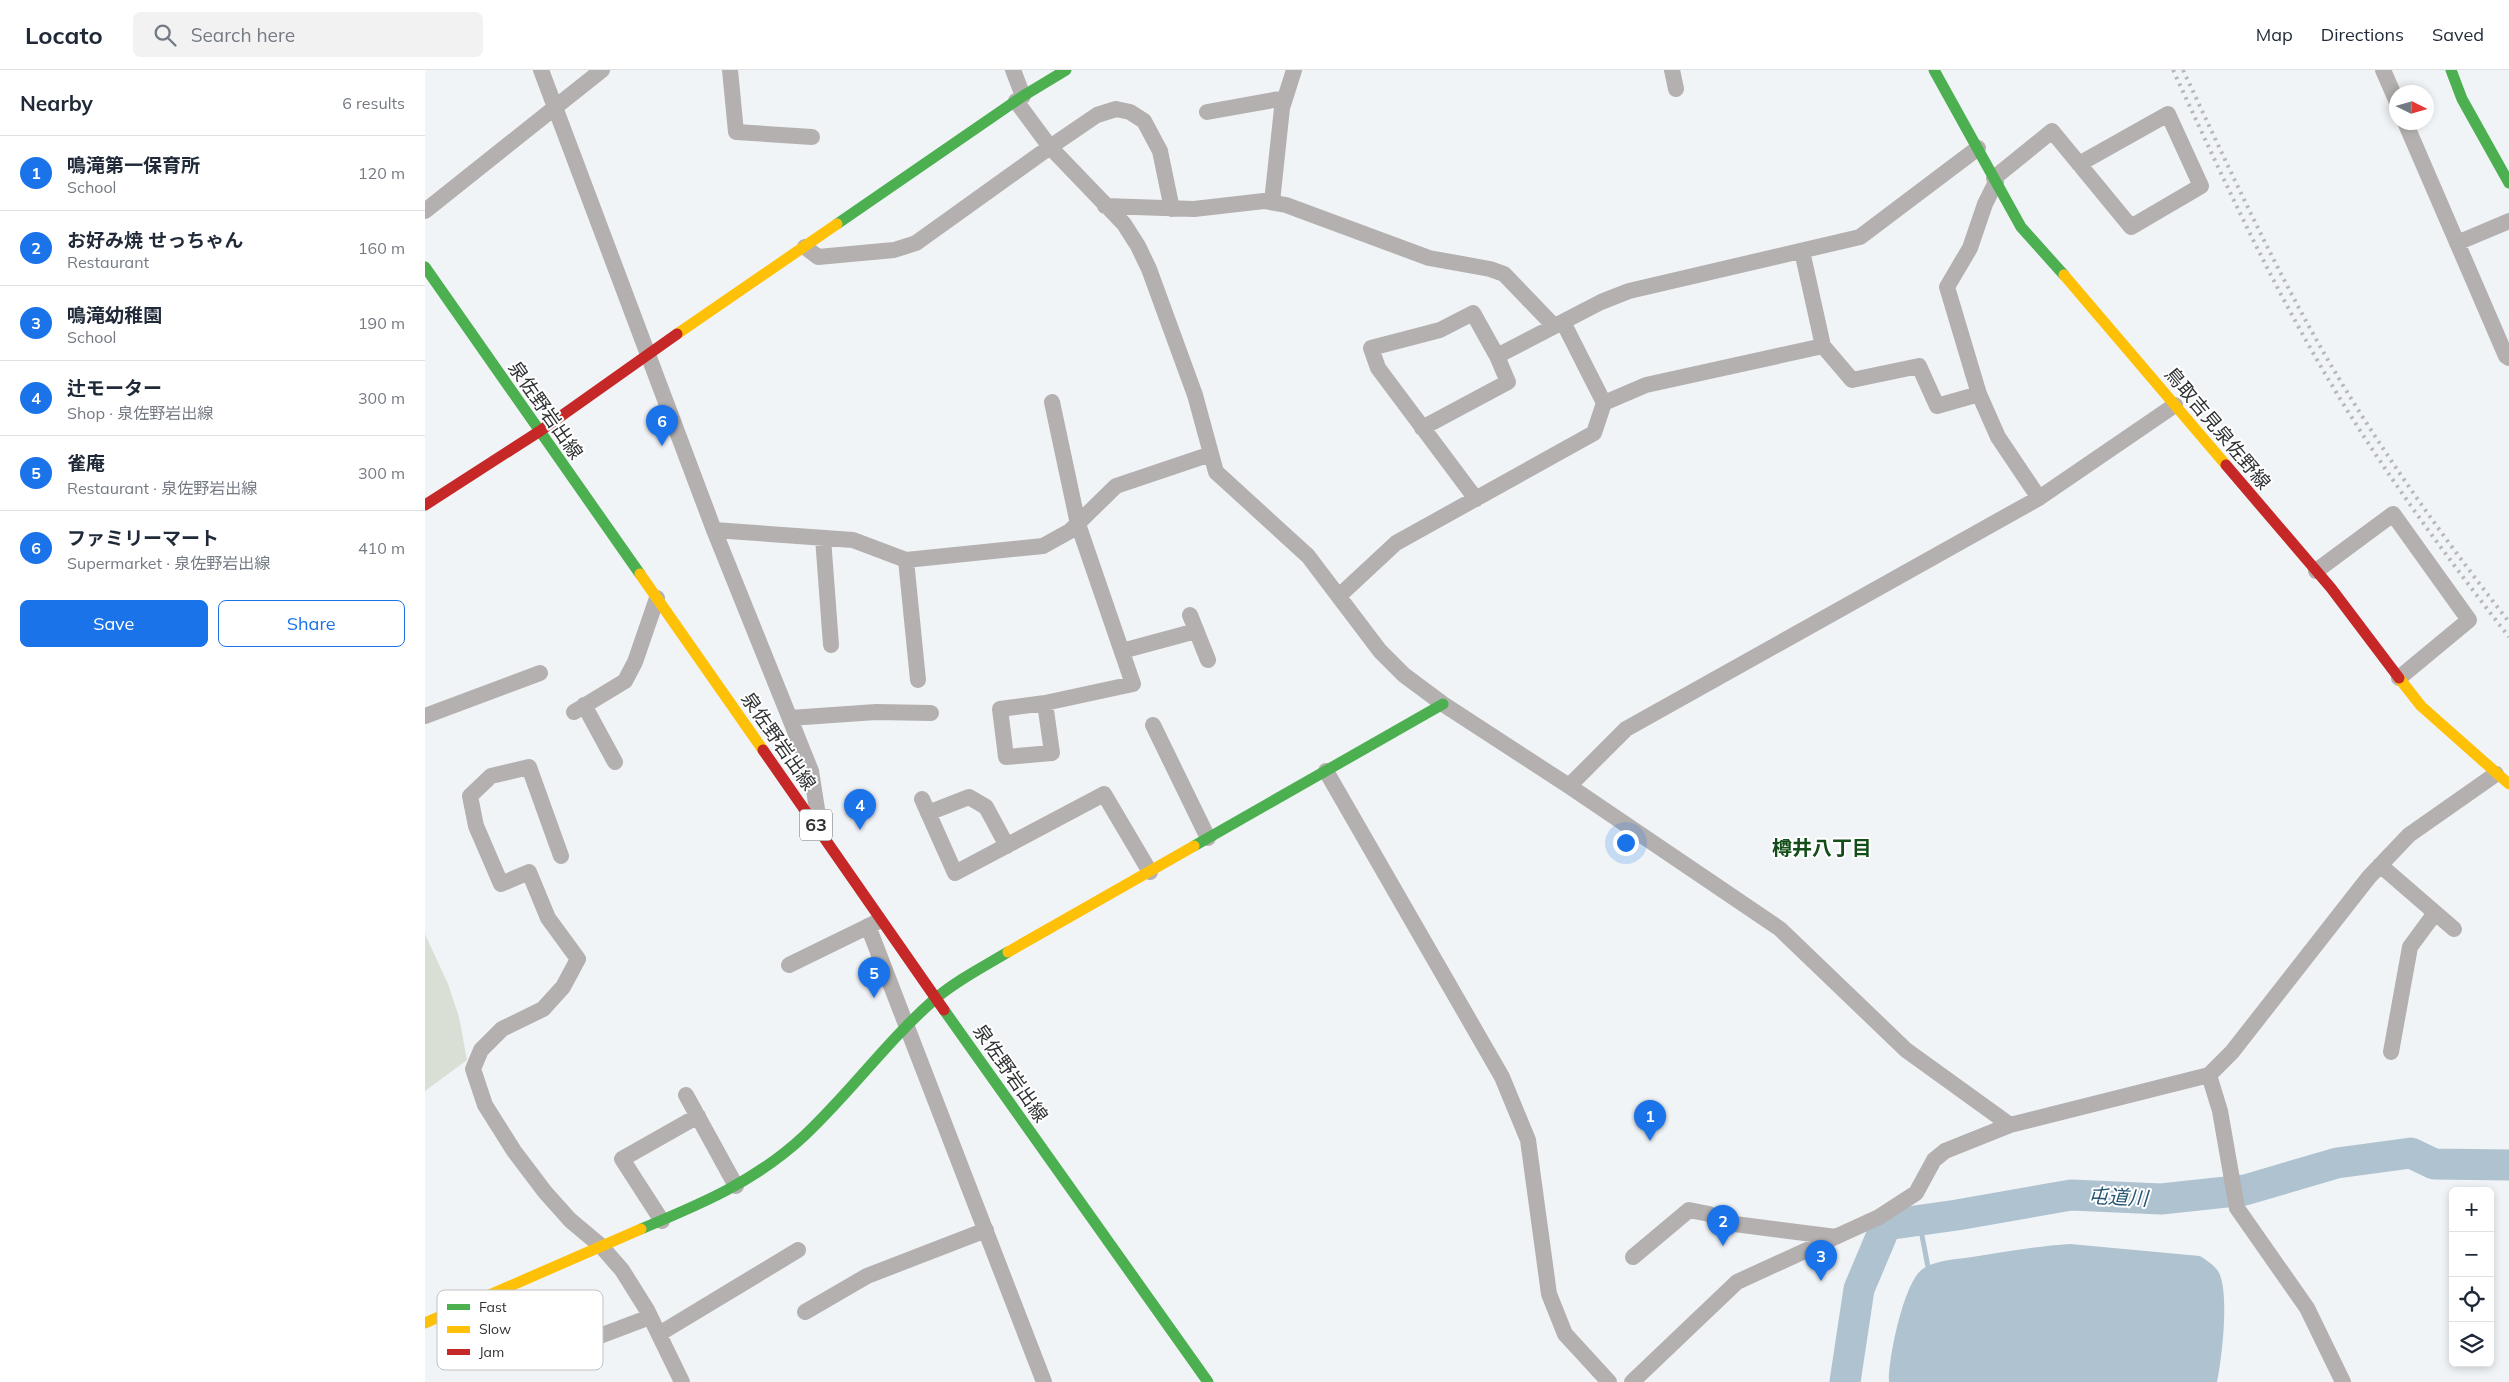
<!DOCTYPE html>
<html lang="en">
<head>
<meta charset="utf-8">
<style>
	body { margin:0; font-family:Mulish,"Noto Sans JP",sans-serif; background:#f2f2f3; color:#1f2937 }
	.controls { position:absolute; right:15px; bottom:15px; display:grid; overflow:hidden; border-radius:8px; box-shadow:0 2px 8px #0003 }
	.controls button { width:45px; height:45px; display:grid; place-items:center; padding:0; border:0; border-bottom:1px solid #e0e1e3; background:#fff; color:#1f2937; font:25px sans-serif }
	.compass { position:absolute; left:1964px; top:15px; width:45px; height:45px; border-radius:50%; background:#fff; box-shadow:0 2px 8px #0003; rotate:95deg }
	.you { position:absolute; left:1200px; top:772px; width:18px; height:18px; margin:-12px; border:4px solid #fff; border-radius:50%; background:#1a73e8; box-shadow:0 0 0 8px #1a73e833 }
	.badge { display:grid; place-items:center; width:32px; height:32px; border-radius:50%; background:#1a73e8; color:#fff; font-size:16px; font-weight:700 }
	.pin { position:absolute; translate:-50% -41px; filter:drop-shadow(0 1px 2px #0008) }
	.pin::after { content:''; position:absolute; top:26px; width:18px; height:15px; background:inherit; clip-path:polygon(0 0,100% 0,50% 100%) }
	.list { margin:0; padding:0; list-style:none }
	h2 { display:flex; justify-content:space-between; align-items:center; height:65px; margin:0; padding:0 20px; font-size:21px }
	h2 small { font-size:16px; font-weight:400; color:#747a83 }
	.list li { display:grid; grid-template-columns:32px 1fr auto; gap:15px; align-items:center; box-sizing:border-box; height:75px; padding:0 20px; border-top:1px solid #e0e1e3 }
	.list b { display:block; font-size:19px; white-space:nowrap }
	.list p { margin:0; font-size:16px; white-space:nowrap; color:#747a83 }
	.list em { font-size:16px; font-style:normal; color:#747a83 }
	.actions { display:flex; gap:10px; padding:15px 20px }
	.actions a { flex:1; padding:11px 0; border:1px solid #1a73e8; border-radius:8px; text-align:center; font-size:18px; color:#1a73e8 }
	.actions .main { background:#1a73e8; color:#fff }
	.icon { flex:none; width:28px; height:28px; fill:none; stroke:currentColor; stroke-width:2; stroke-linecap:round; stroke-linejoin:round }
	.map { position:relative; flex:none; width:2084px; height:1312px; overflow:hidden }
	header { display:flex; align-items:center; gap:30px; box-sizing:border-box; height:70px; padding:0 25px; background:#fff; border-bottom:1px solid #e0e1e3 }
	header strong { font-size:24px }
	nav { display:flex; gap:28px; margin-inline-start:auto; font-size:18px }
	.search { width:350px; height:45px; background:#f2f2f3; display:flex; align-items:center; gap:12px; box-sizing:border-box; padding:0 18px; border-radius:8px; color:#747a83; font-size:19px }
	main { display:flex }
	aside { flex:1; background:#fff }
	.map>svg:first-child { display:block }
	.green { fill:#dadfd6 }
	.water { fill:#aec2d0 }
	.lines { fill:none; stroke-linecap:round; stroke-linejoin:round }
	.stream { stroke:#aec2d0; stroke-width:5 }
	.river { stroke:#aec2d0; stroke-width:31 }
	.street { stroke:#b4b0b0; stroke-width:16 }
	.fast { stroke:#4caf50; stroke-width:11 }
	.slow { stroke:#ffc107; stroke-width:11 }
	.jam { stroke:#c62828; stroke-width:11 }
	.rail { stroke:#b8b8ba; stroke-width:4; stroke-dasharray:2.5 5; stroke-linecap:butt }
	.labels { text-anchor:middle; stroke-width:4; stroke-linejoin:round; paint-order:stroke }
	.shield { fill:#fff; stroke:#6d6f70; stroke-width:1 }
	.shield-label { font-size:18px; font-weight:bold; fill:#2f3133 }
	.street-label { font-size:19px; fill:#2f3133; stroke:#fff }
	.neighbourhood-label { font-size:20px; font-weight:bold; fill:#124d1a; stroke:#fff }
	.water-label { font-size:20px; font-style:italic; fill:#275674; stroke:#fff }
	.key { fill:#fff; stroke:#c1c1c2; stroke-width:1 }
	.key-label { font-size:14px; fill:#2f3133 }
</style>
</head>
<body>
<header>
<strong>Locato</strong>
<div class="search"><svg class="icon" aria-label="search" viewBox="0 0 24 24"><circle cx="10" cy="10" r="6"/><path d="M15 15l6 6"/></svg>Search here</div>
<nav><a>Map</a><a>Directions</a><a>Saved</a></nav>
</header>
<main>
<aside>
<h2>Nearby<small>6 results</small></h2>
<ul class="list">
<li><span class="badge">1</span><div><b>鳴滝第一保育所</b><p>School</p></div><em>120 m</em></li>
<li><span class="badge">2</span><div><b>お好み焼 せっちゃん</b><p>Restaurant</p></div><em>160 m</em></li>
<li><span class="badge">3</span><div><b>鳴滝幼稚園</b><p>School</p></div><em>190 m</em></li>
<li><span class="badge">4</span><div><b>辻モーター</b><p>Shop · 泉佐野岩出線</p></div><em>300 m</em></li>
<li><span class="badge">5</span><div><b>雀庵</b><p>Restaurant · 泉佐野岩出線</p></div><em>300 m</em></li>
<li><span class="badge">6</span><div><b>ファミリーマート</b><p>Supermarket · 泉佐野岩出線</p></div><em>410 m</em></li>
</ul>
<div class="actions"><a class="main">Save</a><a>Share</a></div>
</aside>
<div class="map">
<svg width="2084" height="1312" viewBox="0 0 2084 1312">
	<rect width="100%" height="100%" fill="#f1f4f7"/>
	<path class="green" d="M 0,864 L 23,914 L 34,947 L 42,990 L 0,1021 Z"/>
	<path class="water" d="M 1645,1174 L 1775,1186 C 1781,1190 1788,1194 1793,1201 C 1805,1220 1797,1289 1792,1312 L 1464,1312 C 1463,1290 1479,1209 1499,1198 C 1512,1190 1533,1189 1547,1187 C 1580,1182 1612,1176 1645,1174 Z"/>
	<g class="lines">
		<path class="stream" d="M 1494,1150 L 1503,1197"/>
		<path class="river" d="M 1420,1312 L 1434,1219 L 1461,1155 L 1532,1145 L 1646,1125 L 1736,1129 L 1820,1120 L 1912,1093 L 1986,1083 L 2009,1094 L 2084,1095"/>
		<path class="street" d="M 116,0 L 289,460 L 386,701 L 395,758
			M 305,0 L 311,62 L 387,67
			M 588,0 L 598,26
			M 1247,0 L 1251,19
			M 1958,0 L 1972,32
			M 591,31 L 625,77 L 699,154 L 713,176 L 724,199 L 770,325 L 791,402 L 883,486 L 955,581 L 979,605 L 1018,634 L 1144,716 L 1355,859 L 1481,980 L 1585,1055
			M 782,42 L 860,28
			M 1980,52 L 2081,286 L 2084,288
			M 1569,108 L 1627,61 L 1706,157 L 1776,116 L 1743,44 L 1654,94
			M 1571,112 L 1560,134 L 1545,178 L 1522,217 L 1554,324 L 1573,367 L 1614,428
			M 847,132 L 857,38 L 869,0
			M 680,136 L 769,139 L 839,131 L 861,135 L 1004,188 L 1065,199 L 1079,204 L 1129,256
			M 0,141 L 177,0
			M 2032,173 L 2084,151
			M 380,177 L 393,187 L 469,180 L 491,173 L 625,77 L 672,45 L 691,39 L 705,42 L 719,51 L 735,81 L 747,139
			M 1377,181 L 1398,276 L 1427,310 L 1494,296 L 1512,336 L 1554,324
			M 1072,286 L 1176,232 L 1204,221 L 1435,167 L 1553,78
			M 1179,333 L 1221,315 L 1398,276
			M 997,358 L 1083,312 L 1072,286 L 1048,243 L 1015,260 L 946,278 L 953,298 L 1051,429
			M 289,460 L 428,470 L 481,490 L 618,476 L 645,461 L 691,416 L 786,384
			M 398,468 L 406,575
			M 481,490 L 493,610
			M 1891,501 L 1968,444 L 2044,550 L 1974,608
			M 914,526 L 971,473 L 1169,363 L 1179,333 L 1138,252
			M 765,545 L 783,590
			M 697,581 L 771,561
			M 620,633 L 627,683 L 581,687 L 575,639 L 620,633 L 708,614 L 653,454 L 627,332
			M 159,635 L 190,692
			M 149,642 L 200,611 L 210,592 L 232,528
			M 0,646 L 115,603
			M 365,648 L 451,642 L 506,643
			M 728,655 L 783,768
			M 901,701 L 1077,1007 L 1103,1070 L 1124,1224 L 1140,1264 L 1184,1312
			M 1144,716 L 1201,659 L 1614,428 L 1750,335
			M 497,729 L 530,803 L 679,724 L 725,802
			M 503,743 L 544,727 L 561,737 L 582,776
			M 136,786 L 104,697 L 66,706 L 45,726 L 51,756 L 76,814 L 104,802 L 123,848 L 153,889 L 138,917 L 118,939 L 77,959 L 56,980 L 48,999 L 60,1035 L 89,1081 L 120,1122 L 145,1150 L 176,1176 L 197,1200 L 222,1240 L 257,1312
			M 1955,795 L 2029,859
			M 443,856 L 619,1312
			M 364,895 L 452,852
			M 1966,982 L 1985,877 L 2010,843
			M 1784,1005 L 1795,1041 L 1812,1138 L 1882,1238 L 1918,1312
			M 261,1025 L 311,1116
			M 237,1151 L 197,1089 L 273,1046
			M 1208,1187 L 1264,1140 L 1284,1144 L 1294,1152 L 1411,1167
			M 380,1242 L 442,1206 L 561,1160
			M 234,1264 L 373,1180
			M 111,1290 L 225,1247
			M 1207,1312 L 1312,1212 L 1454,1147 L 1491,1123 L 1509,1090 L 1520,1081 L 1585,1055 L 1784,1005 L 1807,982 L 1944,807 L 1984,765 L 2071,704"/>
		<path class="fast" d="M 1509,0 L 1596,157 L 1639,205
			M 2026,0 L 2037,29 L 2084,113
			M 412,154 L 598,26 L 641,0
			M 0,197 L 215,504
			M 769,776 L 1018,634
			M 519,940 L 783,1312
			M 216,1159 C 276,1134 331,1111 379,1066 C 425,1023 462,971 510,929 C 532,910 558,897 583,882"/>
		<path class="slow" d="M 1639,205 L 1801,395
			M 252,264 L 412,154
			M 215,504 L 338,680
			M 1974,608 L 1996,636 L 2084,714
			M 583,882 L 769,776
			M 0,1253 L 216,1159"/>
		<path class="jam" d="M 1801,395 L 1906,518 L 1974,608
			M 0,435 L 115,361 L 252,264
			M 338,680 L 519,940"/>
		<path class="rail" d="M 1748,0 C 1792,95 1835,190 1887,281 C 1944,382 2013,476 2084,567
			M 1758,0 C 1802,94 1845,188 1896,278 C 1951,374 2016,465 2084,552"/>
	</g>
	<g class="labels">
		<rect class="shield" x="375" y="739.5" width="32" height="31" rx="4"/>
		<g class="shield-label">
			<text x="391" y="761">63</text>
		</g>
		<g class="street-label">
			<text transform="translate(121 340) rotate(55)" y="7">泉佐野岩出線</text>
			<text transform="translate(1793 358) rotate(50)" y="7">鳥取吉見泉佐野線</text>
			<text transform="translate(354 671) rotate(55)" y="7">泉佐野岩出線</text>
			<text transform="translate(586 1003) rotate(55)" y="7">泉佐野岩出線</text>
		</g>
		<g class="neighbourhood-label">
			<text x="1397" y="785">樽井八丁目</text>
		</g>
		<g class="water-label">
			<text transform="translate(1693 1127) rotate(3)" y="7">屯道川</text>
		</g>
	</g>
	<rect x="12" y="1220" width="166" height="80" rx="8" class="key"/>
	<rect x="22" y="1234" width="23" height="6" fill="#4caf50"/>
	<rect x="22" y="1256" width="23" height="7" fill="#ffc107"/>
	<rect x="22" y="1279" width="23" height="6" fill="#c62828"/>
	<g class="key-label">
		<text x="54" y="1242">Fast</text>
		<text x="54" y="1264">Slow</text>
		<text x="54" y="1287">Jam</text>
	</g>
</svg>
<div class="controls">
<button>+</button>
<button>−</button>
<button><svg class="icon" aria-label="locate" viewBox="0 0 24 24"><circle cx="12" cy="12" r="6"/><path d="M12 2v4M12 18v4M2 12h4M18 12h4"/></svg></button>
<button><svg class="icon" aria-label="layers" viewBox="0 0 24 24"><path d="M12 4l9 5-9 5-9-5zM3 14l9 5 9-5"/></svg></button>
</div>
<svg class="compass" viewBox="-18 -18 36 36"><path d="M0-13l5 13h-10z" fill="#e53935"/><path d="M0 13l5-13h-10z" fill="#747a83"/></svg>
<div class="you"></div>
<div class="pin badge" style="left:1225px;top:1071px">1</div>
<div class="pin badge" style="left:1298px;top:1176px">2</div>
<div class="pin badge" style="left:1396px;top:1211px">3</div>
<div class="pin badge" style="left:435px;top:760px">4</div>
<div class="pin badge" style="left:449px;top:928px">5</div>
<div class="pin badge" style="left:237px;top:376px">6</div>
</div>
</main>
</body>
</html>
